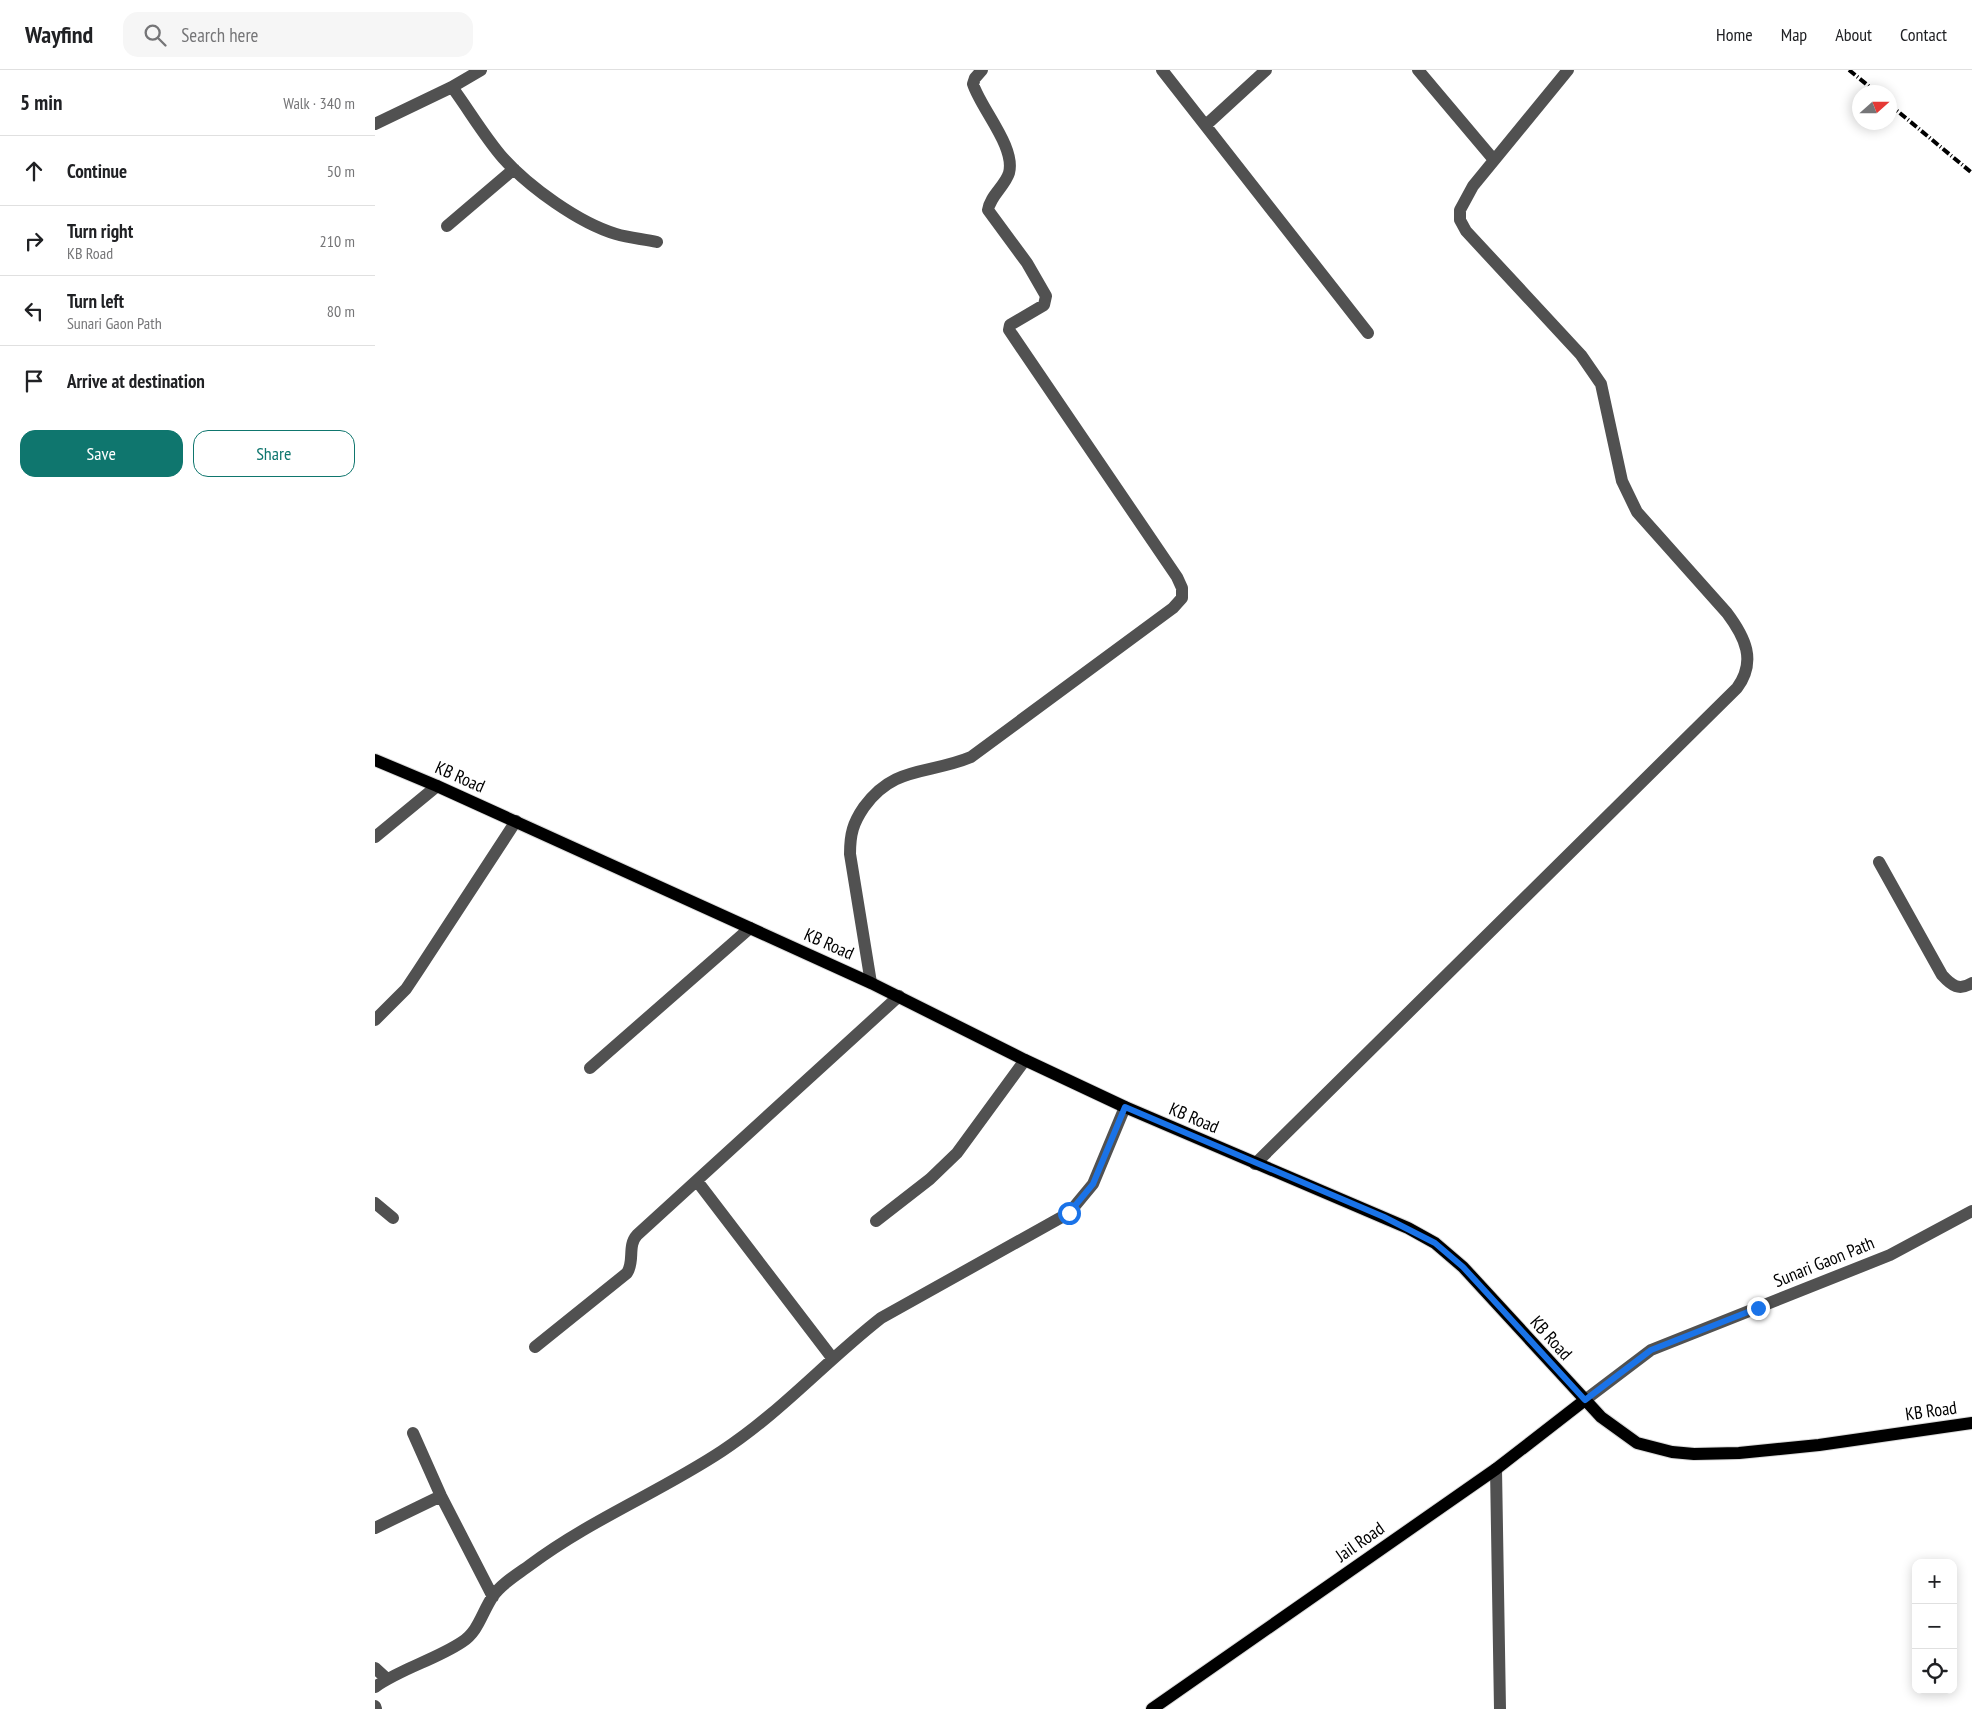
<!DOCTYPE html>
<html lang="en">
<head>
<meta charset="utf-8">
<style>
	body { margin:0; font-family:"PT Sans Narrow",sans-serif; background:#f6f6f6; color:#202124 }
	.controls { position:absolute; right:15px; bottom:15px; display:grid; overflow:hidden; border-radius:10px; box-shadow:0 2px 12px #0003 }
	.controls button { width:45px; height:45px; display:grid; place-items:center; padding:0; border:0; border-bottom:1px solid #e0e0e0; background:#fff; color:#202124; font:25px sans-serif }
	.compass { position:absolute; left:1477px; top:15px; width:45px; height:45px; border-radius:50%; background:#fff; box-shadow:0 2px 12px #0003; rotate:69deg }
	.stop { position:absolute; width:15px; height:15px; margin:-11px; border:4px solid #1a73e8; border-radius:50%; background:#fff }
	.stop.end { background:#1a73e8; border-color:#fff; box-shadow:0 1px 5px #0008 }
	.list { margin:0; padding:0; list-style:none }
	h2 { display:flex; justify-content:space-between; align-items:center; height:65px; margin:0; padding:0 20px; font-size:21px }
	h2 small { font-size:16px; font-weight:400; color:#757577 }
	.list li { display:grid; grid-template-columns:32px 1fr auto; gap:15px; align-items:center; box-sizing:border-box; height:70px; padding:0 20px; border-top:1px solid #e0e0e0 }
	.list b { display:block; font-size:19px; white-space:nowrap }
	.list p { margin:0; font-size:16px; white-space:nowrap; color:#757577 }
	.list em { font-size:16px; font-style:normal; color:#757577 }
	.actions { display:flex; gap:10px; padding:15px 20px }
	.actions a { flex:1; padding:11px 0; border:1px solid #0f766e; border-radius:15px; text-align:center; font-size:18px; color:#0f766e }
	.actions .main { background:#0f766e; color:#fff }
	.icon { flex:none; width:28px; height:28px; fill:none; stroke:currentColor; stroke-width:2; stroke-linecap:round; stroke-linejoin:round }
	.map { position:relative; flex:none; width:1597px; height:1639px; overflow:hidden }
	header { display:flex; align-items:center; gap:30px; box-sizing:border-box; height:70px; padding:0 25px; background:#fff; border-bottom:1px solid #e0e0e0 }
	header strong { font-size:24px }
	nav { display:flex; gap:28px; margin-inline-start:auto; font-size:18px }
	.search { width:350px; height:45px; background:#f6f6f6; display:flex; align-items:center; gap:12px; box-sizing:border-box; padding:0 18px; border-radius:15px; color:#757577; font-size:19px }
	main { display:flex }
	aside { flex:1; background:#fff }
	.map>svg:first-child { display:block }
	.lines { fill:none; stroke-linecap:round; stroke-linejoin:round }
	.major-casing { stroke:#dbdbdb; stroke-width:14 }
	.minor { stroke:#515151; stroke-width:12 }
	.major { stroke:#000; stroke-width:12 }
	.rail { stroke:#000; stroke-width:4; stroke-dasharray:8 2.5 1 2.5; stroke-linecap:butt }
	.route { stroke:#1a73e8; stroke-width:6 }
	.labels { text-anchor:middle; stroke-width:4.5; stroke-linejoin:round; paint-order:stroke }
	.street-label { font-size:18px; fill:#000; stroke:#fff }
</style>
</head>
<body>
<header>
<strong>Wayfind</strong>
<div class="search"><svg class="icon" aria-label="search" viewBox="0 0 24 24"><circle cx="10" cy="10" r="6"/><path d="M15 15l6 6"/></svg>Search here</div>
<nav><a>Home</a><a>Map</a><a>About</a><a>Contact</a></nav>
</header>
<main>
<aside>
<h2>5 min<small>Walk · 340 m</small></h2>
<ul class="list">
<li><svg class="icon" aria-label="ahead" viewBox="0 0 24 24"><path d="M12 20V5M6 11l6-6 6 6"/></svg><div><b>Continue</b></div><em>50 m</em></li>
<li><svg class="icon" aria-label="right" viewBox="0 0 24 24"><path d="M7 20v-9h11M14 6l5 5-5 5"/></svg><div><b>Turn right</b><p>KB Road</p></div><em>210 m</em></li>
<li><svg class="icon" aria-label="left" viewBox="0 0 24 24"><path d="M17 20v-9H6M10 6l-5 5 5 5"/></svg><div><b>Turn left</b><p>Sunari Gaon Path</p></div><em>80 m</em></li>
<li><svg class="icon" aria-label="arrive" viewBox="0 0 24 24"><path d="M6 21V4h12l-3 4 3 4H6"/></svg><div><b>Arrive at destination</b></div></li>
</ul>
<div class="actions"><a class="main">Save</a><a>Share</a></div>
</aside>
<div class="map">
<svg width="1597" height="1639" viewBox="0 0 1597 1639">
	<rect width="100%" height="100%" fill="#fff"/>
	<g class="lines">
		<defs>
			<path id="major" d="M 0,690 L 62,716 L 496,913 L 650,990 L 750,1037 L 1033,1158 L 1060,1173 L 1088,1197 L 1226,1347 L 1262,1373 L 1297,1382 L 1319,1384 L 1364,1383 L 1444,1375 L 1597,1353
				M 777,1639 L 1121,1399 L 1210,1330"/>
		</defs>
		<use href="#major" class="major-casing"/>
		<path class="minor" d="M 787,0 L 993,263
			M 1043,0 L 1119,90
			M 77,17 C 94,40 109,66 128,88 C 154,117 204,153 241,164 C 254,168 269,169 282,172
			M 0,54 L 77,17 L 106,0
			M 831,55 L 891,0
			M 72,156 L 139,99
			M 0,767 L 62,716
			M 1504,792 L 1567,905 C 1577,916 1584,921 1597,913
			M 496,913 L 475,784 C 475,764 478,753 489,737 C 519,695 553,705 596,687 L 798,538 L 807,528 L 807,518 L 802,507 L 634,260 L 635,255 L 669,235 L 671,226 L 652,193 L 613,140 C 615,126 630,116 634,103 C 641,77 606,39 598,14 L 600,8 L 607,0
			M 0,950 L 31,919 L 43,901 L 141,751
			M 215,998 L 375,858
			M 880,1094 L 1362,618 C 1382,591 1370,567 1352,543 L 1262,442 L 1247,411 L 1226,314 L 1206,285 L 1091,161 L 1085,150 L 1085,140 L 1098,116 L 1193,0
			M 322,1111 L 458,1289
			M 0,1133 L 18,1148
			M 501,1151 L 555,1109 L 582,1083 L 650,990
			M 160,1277 L 252,1203 C 260,1191 252,1176 262,1165 L 524,926
			M 1210,1330 L 1276,1280 L 1515,1185 L 1597,1141
			M 38,1363 L 66,1426 L 118,1527
			M 1121,1399 L 1125,1639
			M 0,1458 L 66,1426
			M 0,1598 L 12,1609
			M 0,1617 C 27,1598 60,1590 87,1572 C 104,1561 107,1542 118,1526 C 127,1513 143,1504 155,1495 C 215,1450 285,1422 347,1381 C 405,1343 451,1291 506,1248 L 694,1143 L 718,1114 L 750,1037
			M 0,1636 L 1,1639"/>
		<use href="#major" class="major"/>
		<path class="rail" d="M 1474,0 L 1501,22
			M 1514,34 L 1597,103"/>
	</g>
	<g class="lines">
		<path class="route" d="M 694,1143 L 718,1114 L 750,1037 L 1009,1147 L 1060,1173 L 1088,1197 L 1210,1330 L 1276,1280 L 1383,1238"/>
	</g>
	<g class="labels">
		<g class="street-label">
			<text transform="translate(85 707) rotate(24)" y="6">KB Road</text>
			<text transform="translate(454 874) rotate(24)" y="6">KB Road</text>
			<text transform="translate(819 1048) rotate(23)" y="6">KB Road</text>
			<text transform="translate(1449 1192) rotate(-22)" y="6">Sunari Gaon Path</text>
			<text transform="translate(1176 1268) rotate(48)" y="6">KB Road</text>
			<text transform="translate(1556 1341) rotate(-8)" y="6">KB Road</text>
			<text transform="translate(985 1472) rotate(-35)" y="6">Jail Road</text>
		</g>
	</g>
</svg>
<div class="controls">
<button>+</button>
<button>−</button>
<button><svg class="icon" aria-label="locate" viewBox="0 0 24 24"><circle cx="12" cy="12" r="6"/><path d="M12 2v4M12 18v4M2 12h4M18 12h4"/></svg></button>
</div>
<svg class="compass" viewBox="-18 -18 36 36"><path d="M0-13l5 13h-10z" fill="#e53935"/><path d="M0 13l5-13h-10z" fill="#757577"/></svg>
<div class="stop" style="left:694px;top:1143px"></div>
<div class="stop end" style="left:1383px;top:1238px"></div>
</div>
</main>
</body>
</html>
